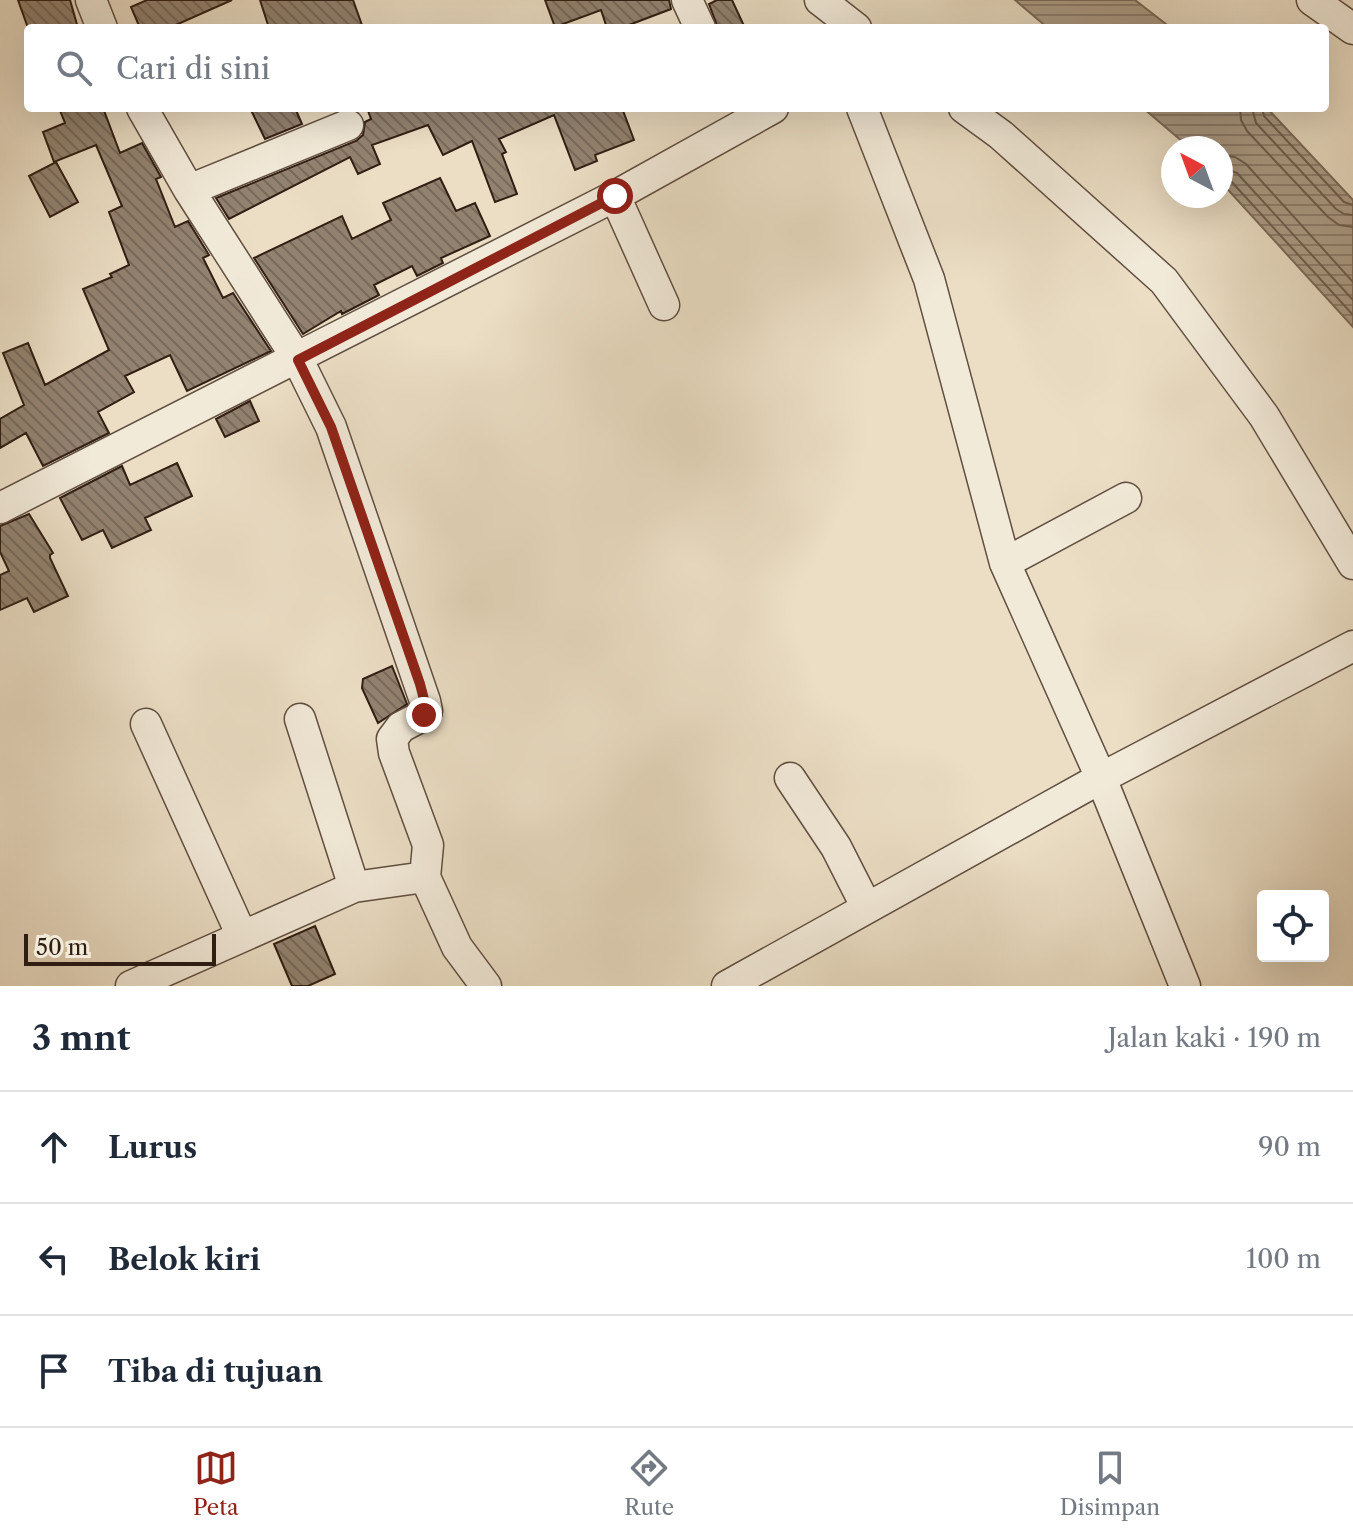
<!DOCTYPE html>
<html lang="id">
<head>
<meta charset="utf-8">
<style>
	body { margin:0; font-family:"Libre Caslon Text",serif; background:#f2f2f3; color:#1f2937 }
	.controls { position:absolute; right:24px; bottom:24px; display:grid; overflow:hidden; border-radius:8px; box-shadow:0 8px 32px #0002 }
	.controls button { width:72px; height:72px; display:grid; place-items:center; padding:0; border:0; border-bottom:2px solid #e0e1e3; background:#fff; color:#1f2937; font:40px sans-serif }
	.compass { position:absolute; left:1161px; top:136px; width:72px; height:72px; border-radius:50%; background:#fff; box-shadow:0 8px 32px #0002; rotate:319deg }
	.scale { position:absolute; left:24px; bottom:20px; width:192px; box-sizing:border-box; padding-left:8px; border:4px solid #311e13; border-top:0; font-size:22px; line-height:28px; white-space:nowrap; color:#311e13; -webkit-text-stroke:6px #f2ead9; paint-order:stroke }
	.stop { position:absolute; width:24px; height:24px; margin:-18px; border:6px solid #8f2418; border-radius:50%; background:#fff }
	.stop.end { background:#8f2418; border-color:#fff; box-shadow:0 2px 8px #0008 }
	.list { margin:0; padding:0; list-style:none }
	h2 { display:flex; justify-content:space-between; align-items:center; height:104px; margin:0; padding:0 32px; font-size:34px }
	h2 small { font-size:26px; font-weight:400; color:#747a83 }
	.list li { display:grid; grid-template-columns:52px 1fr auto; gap:24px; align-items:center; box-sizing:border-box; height:112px; padding:0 32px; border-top:2px solid #e0e1e3 }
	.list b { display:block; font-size:30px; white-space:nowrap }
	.list em { font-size:26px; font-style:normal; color:#747a83 }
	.icon { flex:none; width:44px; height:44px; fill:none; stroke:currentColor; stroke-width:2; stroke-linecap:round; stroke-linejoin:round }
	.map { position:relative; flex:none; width:1353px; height:986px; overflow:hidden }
	.search { position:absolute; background:#fff; box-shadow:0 8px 32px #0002; left:24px; right:24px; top:24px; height:88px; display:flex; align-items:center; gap:20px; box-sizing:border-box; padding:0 28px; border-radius:8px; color:#747a83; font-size:30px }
	.sheet { height:440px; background:#fff }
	nav { display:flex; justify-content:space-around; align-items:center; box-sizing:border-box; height:112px; border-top:2px solid #e0e1e3; background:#fff; font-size:22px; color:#747a83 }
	nav a { display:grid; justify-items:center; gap:4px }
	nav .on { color:#8f2418 }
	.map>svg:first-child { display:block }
	.water { fill:url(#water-rules); stroke:#7b6a59; stroke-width:2 }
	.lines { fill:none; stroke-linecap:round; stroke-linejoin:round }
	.shore { stroke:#6e5e4e; stroke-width:2 }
	.building { fill:url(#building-back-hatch); stroke:#311e13; stroke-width:2 }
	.street-casing { stroke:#604e40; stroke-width:33 }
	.street { stroke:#f2ead9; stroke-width:30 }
	.route { stroke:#8f2418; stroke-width:10 }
</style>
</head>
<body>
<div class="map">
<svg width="1353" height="986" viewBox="0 0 1353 986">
	<defs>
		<pattern id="water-rules" width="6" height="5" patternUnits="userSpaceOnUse" patternTransform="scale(2)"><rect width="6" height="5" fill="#ac9d88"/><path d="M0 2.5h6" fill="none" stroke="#8d7f6e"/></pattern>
		<pattern id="building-back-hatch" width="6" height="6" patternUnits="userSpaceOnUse" patternTransform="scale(2)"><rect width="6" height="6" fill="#928270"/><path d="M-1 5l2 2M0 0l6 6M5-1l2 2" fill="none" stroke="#786a5b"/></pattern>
	</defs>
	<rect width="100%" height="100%" fill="#ebdec5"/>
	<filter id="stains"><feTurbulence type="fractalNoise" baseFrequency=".0025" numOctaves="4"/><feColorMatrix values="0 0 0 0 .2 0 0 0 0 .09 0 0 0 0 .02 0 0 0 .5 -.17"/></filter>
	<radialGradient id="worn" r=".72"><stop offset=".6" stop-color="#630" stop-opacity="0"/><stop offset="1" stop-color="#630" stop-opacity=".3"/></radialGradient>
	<path class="water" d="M 1015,0 L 1135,0 L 1171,28 L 1048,28 Z
		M 1143,108 L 1267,108 L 1353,200 L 1353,327 L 1221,182 L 1221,148 L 1190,148 Z"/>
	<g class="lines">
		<path class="shore" d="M 1240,108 L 1241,120 L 1247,131 L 1328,217 L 1339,225 L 1353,227
			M 1252,108 L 1256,123 L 1336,209 L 1344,214 L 1353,215
			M 1262,108 L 1264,116 L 1344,202 L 1353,205
			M 1221,155 L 1235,157 L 1246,164 L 1353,282
			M 1221,167 L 1237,173 L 1353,300
			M 1221,177 L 1230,180 L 1353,315"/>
	</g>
	<path class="building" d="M 18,0 L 70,0 L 78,28 L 28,28 Z
		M 147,0 L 232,0 L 169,28 L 140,28 L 131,7 Z
		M 260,0 L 353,0 L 363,28 L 269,28 Z
		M 545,0 L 669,0 L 671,9 L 621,28 L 607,28 L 601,10 L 555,27 Z
		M 717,0 L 732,0 L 745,28 L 718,28 L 709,4 Z
		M 59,108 L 103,108 L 120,153 L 142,143 L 161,177 L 156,179 L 175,227 L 188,221 L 209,255 L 203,258 L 223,298 L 233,293 L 271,351 L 187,391 L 170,355 L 125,376 L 134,392 L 98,412 L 109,433 L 43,466 L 26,433 L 0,448 L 0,419 L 24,405 L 3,353 L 28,343 L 45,385 L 109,350 L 83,289 L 112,277 L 110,274 L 129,265 L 109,212 L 122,206 L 96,145 L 54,162 L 43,132 L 65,123 Z
		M 250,108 L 295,108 L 302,124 L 265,139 Z
		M 367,108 L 622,108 L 634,140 L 595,155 L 597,161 L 575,170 L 554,115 L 499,139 L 506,152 L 502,154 L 517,194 L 495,202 L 472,141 L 443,155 L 428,125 L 372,145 L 380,164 L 358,174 L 350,157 L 229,219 L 216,198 L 356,141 L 363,135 L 365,122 L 371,119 Z
		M 56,162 L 78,202 L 50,217 L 29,176 Z
		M 440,178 L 456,211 L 475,203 L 490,236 L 441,258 L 443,263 L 417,276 L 412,266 L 374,285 L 379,295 L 342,314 L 341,311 L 303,334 L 254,258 L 342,216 L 352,239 L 391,220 L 383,203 Z
		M 250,401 L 259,421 L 225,437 L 216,419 Z
		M 177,463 L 192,496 L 145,518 L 151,530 L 112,548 L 103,530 L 82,540 L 60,498 L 122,466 L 130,485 Z
		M 29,514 L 53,553 L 50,555 L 50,558 L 68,596 L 34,612 L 27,598 L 0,610 L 0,575 L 9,571 L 0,552 L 0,526 Z
		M 392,666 L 407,704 L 378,723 L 362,688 L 363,679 Z
		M 315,926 L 335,974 L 308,986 L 292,986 L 274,944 Z"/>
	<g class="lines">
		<defs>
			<path id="street" d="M 91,0 L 102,28
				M 687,0 L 700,28
				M 820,0 L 856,28
				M 1312,0 L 1353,29
				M 142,108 L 189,190 L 298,360 L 331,427 L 425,701 L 427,711 L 424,715 L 401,727 L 392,739 L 394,753 L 428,845 L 425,877
				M 862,108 L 929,279 L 1005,563 L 1101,778 L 1353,646
				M 964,108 L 1001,135 L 1164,281 L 1264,416 L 1353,564
				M 189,190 L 348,125
				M 615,196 L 664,305
				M 0,508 L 615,196 L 773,108
				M 1005,563 L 1126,498
				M 300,719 L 354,887
				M 146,724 L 242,936
				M 790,778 L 836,847 L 867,908
				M 131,986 L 354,887 L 425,877 L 457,947 L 486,986
				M 727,986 L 1101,778 L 1185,986"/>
		</defs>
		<use href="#street" class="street-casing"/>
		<use href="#street" class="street"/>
	</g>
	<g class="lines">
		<path class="route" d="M 424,715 L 427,711 L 420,684 L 331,427 L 298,360 L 615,196"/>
	</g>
	<rect width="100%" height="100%" filter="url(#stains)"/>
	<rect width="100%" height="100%" fill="url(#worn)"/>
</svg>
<div class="controls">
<button><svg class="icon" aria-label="locate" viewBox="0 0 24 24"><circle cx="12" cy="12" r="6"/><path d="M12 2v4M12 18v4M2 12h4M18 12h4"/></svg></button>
</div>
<svg class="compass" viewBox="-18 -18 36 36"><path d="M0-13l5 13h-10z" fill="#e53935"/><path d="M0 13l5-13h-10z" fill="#747a83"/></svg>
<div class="scale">50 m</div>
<div class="stop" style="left:615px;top:196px"></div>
<div class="stop end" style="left:424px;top:715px"></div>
<div class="search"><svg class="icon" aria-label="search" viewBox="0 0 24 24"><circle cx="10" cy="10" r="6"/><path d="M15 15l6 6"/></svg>Cari di sini</div>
</div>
<section class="sheet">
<h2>3 mnt<small>Jalan kaki · 190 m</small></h2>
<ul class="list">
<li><svg class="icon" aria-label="ahead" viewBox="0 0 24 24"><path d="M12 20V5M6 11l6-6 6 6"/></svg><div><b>Lurus</b></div><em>90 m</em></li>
<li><svg class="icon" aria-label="left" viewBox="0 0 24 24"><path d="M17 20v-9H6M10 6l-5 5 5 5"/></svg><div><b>Belok kiri</b></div><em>100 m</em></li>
<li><svg class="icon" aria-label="arrive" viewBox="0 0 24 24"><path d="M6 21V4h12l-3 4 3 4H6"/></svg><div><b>Tiba di tujuan</b></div></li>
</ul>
</section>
<nav>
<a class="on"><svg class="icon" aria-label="map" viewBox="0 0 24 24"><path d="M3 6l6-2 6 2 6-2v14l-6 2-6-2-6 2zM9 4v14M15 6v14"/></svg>Peta</a>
<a><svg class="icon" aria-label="directions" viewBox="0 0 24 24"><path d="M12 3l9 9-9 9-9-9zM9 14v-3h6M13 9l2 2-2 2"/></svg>Rute</a>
<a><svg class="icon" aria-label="saved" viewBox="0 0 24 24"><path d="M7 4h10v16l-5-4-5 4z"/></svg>Disimpan</a>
</nav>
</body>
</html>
